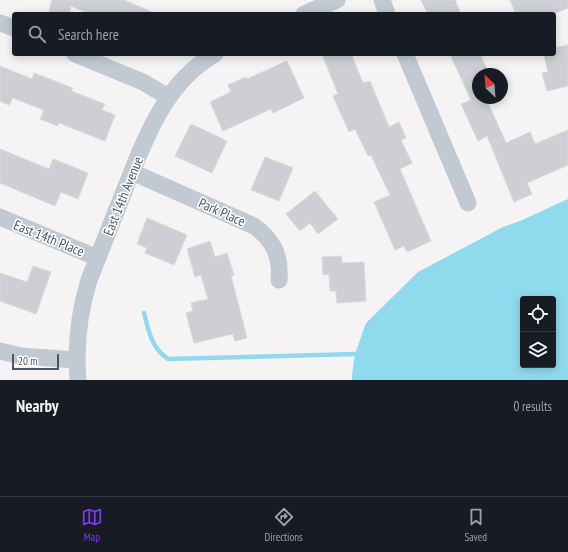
<!DOCTYPE html>
<html lang="en">
<head>
<meta charset="utf-8">
<style>
	body { margin:0; font-family:"PT Sans Narrow",sans-serif; background:#20242c; color:#f1f3f6 }
	.controls { position:absolute; right:12px; bottom:12px; display:grid; overflow:hidden; border-radius:4px; box-shadow:0 2px 10px #0003 }
	.controls button { width:36px; height:36px; display:grid; place-items:center; padding:0; border:0; border-bottom:1px solid #363941; background:#171b24; color:#f1f3f6; font:20px sans-serif }
	.compass { position:absolute; left:472px; top:68px; width:36px; height:36px; border-radius:50%; background:#171b24; box-shadow:0 2px 10px #0003; rotate:335deg }
	.scale { position:absolute; left:12px; bottom:10px; width:47px; box-sizing:border-box; padding-left:4px; border:2px solid #4a5661; border-top:0; font-size:11px; line-height:14px; white-space:nowrap; color:#4a5661; -webkit-text-stroke:3px #fff; paint-order:stroke }
	.list { margin:0; padding:0; list-style:none }
	h2 { display:flex; justify-content:space-between; align-items:center; height:52px; margin:0; padding:0 16px; font-size:17px }
	h2 small { font-size:13px; font-weight:400; color:#9ea1a6 }
	.icon { flex:none; width:22px; height:22px; fill:none; stroke:currentColor; stroke-width:2; stroke-linecap:round; stroke-linejoin:round }
	.map { position:relative; flex:none; width:568px; height:380px; overflow:hidden }
	.search { position:absolute; background:#171b24; box-shadow:0 2px 10px #0003; left:12px; right:12px; top:12px; height:44px; display:flex; align-items:center; gap:10px; box-sizing:border-box; padding:0 14px; border-radius:4px; color:#9ea1a6; font-size:15px }
	.sheet { height:116px; background:#171b24 }
	nav { display:flex; justify-content:space-around; align-items:center; box-sizing:border-box; height:56px; border-top:1px solid #363941; background:#171b24; font-size:11px; color:#9ea1a6 }
	nav a { display:grid; justify-items:center; gap:2px }
	nav .on { color:#7c3aed }
	.map>svg:first-child { display:block }
	.water { fill:#90daee; fill-rule:evenodd }
	.lines { fill:none; stroke-linecap:round; stroke-linejoin:round }
	.stream { stroke:#90daee; stroke-width:4.5 }
	.building { fill:#cdcfd5; stroke:#d7d9de }
	.minor { stroke:#c1cad2; stroke-width:17 }
	.labels { text-anchor:middle; stroke-width:3; stroke-linejoin:round; paint-order:stroke }
	.street-label { font-size:14px; fill:#4a5661; stroke:#fff }
</style>
</head>
<body>
<div class="map">
<svg width="568" height="380" viewBox="0 0 568 380">
	<rect width="100%" height="100%" fill="#f5f3f3"/>
	<path class="water" d="M 568,199 L 568,380 L 352,380 L 352,375 L 355,354 L 366,323 L 418,272 L 503,227 L 520,221 ZM 523,299 L 553,299 L 553,365 L 523,365 Z"/>
	<g class="lines">
		<path class="stream" d="M 144,313 C 149,332 151,347 168,359 L 355,354"/>
	</g>
	<path class="building" d="M 52,0 L 124,0 L 157,14 L 90,14 L 71,6 L 69,14 L 58,14 L 49,11 Z
		M 421,0 L 455,0 L 461,14 L 428,14 Z
		M 510,0 L 568,0 L 568,8 L 553,14 L 516,14 Z
		M 568,45 L 568,86 L 547,91 L 542,73 L 548,72 L 544,54 L 554,54 L 554,48 Z
		M 322,54 L 351,54 L 363,83 L 370,81 L 389,127 L 399,122 L 406,138 L 401,140 L 412,163 L 400,169 L 431,241 L 407,252 L 404,246 L 395,250 L 374,202 L 390,195 L 371,155 L 368,156 L 355,129 L 349,132 L 333,96 L 338,94 Z
		M 450,54 L 480,54 L 489,74 L 478,74 L 478,98 L 486,98 L 506,143 L 530,132 L 535,144 L 568,130 L 568,165 L 527,183 L 532,194 L 514,202 L 487,136 L 478,141 L 461,104 L 471,100 Z
		M 287,61 L 304,98 L 273,113 L 271,109 L 223,131 L 210,102 L 231,92 L 228,85 L 246,77 L 247,79 Z
		M 0,66 L 32,79 L 34,73 L 73,88 L 71,91 L 105,104 L 102,110 L 115,115 L 105,141 L 59,123 L 58,126 L 40,119 L 44,110 L 13,98 L 9,105 L 0,101 Z
		M 191,124 L 227,141 L 212,173 L 175,156 Z
		M 0,149 L 49,169 L 53,159 L 88,173 L 78,199 L 61,192 L 55,206 L 0,183 Z
		M 265,157 L 293,168 L 279,201 L 251,190 Z
		M 315,191 L 338,219 L 318,234 L 310,223 L 300,231 L 286,214 Z
		M 147,218 L 187,235 L 174,265 L 145,253 L 147,248 L 137,244 Z
		M 210,241 L 215,257 L 227,253 L 234,275 L 231,276 L 247,338 L 235,341 L 233,334 L 194,343 L 186,313 L 193,311 L 191,303 L 208,299 L 201,275 L 195,277 L 187,249 Z
		M 341,256 L 342,263 L 364,262 L 366,301 L 337,303 L 336,291 L 330,291 L 329,274 L 323,275 L 322,257 Z
		M 33,266 L 51,272 L 36,314 L 0,301 L 0,273 L 27,282 Z"/>
	<g class="lines">
		<path class="minor" d="M 382,0 L 387,14
			M 304,14 L 337,0
			M 0,23 L 14,28
			M 75,54 L 143,82 L 168,97
			M 405,54 L 468,203
			M 132,172 L 254,226 C 273,240 281,255 279,280
			M 0,217 L 98,258
			M 0,351 L 21,356 L 76,360
			M 78,380 C 75,345 79,313 89,280 C 101,250 113,219 125,189 C 145,139 165,82 215,54"/>
	</g>
	<g class="labels">
		<g class="street-label">
			<text transform="translate(123 196) rotate(-68)" y="5">East 14th Avenue</text>
			<text transform="translate(222 212) rotate(24)" y="5">Park Place</text>
			<text transform="translate(49 238) rotate(22)" y="5">East 14th Place</text>
		</g>
	</g>
</svg>
<div class="controls">
<button><svg class="icon" aria-label="locate" viewBox="0 0 24 24"><circle cx="12" cy="12" r="6"/><path d="M12 2v4M12 18v4M2 12h4M18 12h4"/></svg></button>
<button><svg class="icon" aria-label="layers" viewBox="0 0 24 24"><path d="M12 4l9 5-9 5-9-5zM3 14l9 5 9-5"/></svg></button>
</div>
<svg class="compass" viewBox="-18 -18 36 36"><path d="M0-13l5 13h-10z" fill="#e53935"/><path d="M0 13l5-13h-10z" fill="#9ea1a6"/></svg>
<div class="scale">20 m</div>
<div class="search"><svg class="icon" aria-label="search" viewBox="0 0 24 24"><circle cx="10" cy="10" r="6"/><path d="M15 15l6 6"/></svg>Search here</div>
</div>
<section class="sheet">
<h2>Nearby<small>0 results</small></h2>
<ul class="list">
</ul>
</section>
<nav>
<a class="on"><svg class="icon" aria-label="map" viewBox="0 0 24 24"><path d="M3 6l6-2 6 2 6-2v14l-6 2-6-2-6 2zM9 4v14M15 6v14"/></svg>Map</a>
<a><svg class="icon" aria-label="directions" viewBox="0 0 24 24"><path d="M12 3l9 9-9 9-9-9zM9 14v-3h6M13 9l2 2-2 2"/></svg>Directions</a>
<a><svg class="icon" aria-label="saved" viewBox="0 0 24 24"><path d="M7 4h10v16l-5-4-5 4z"/></svg>Saved</a>
</nav>
</body>
</html>
